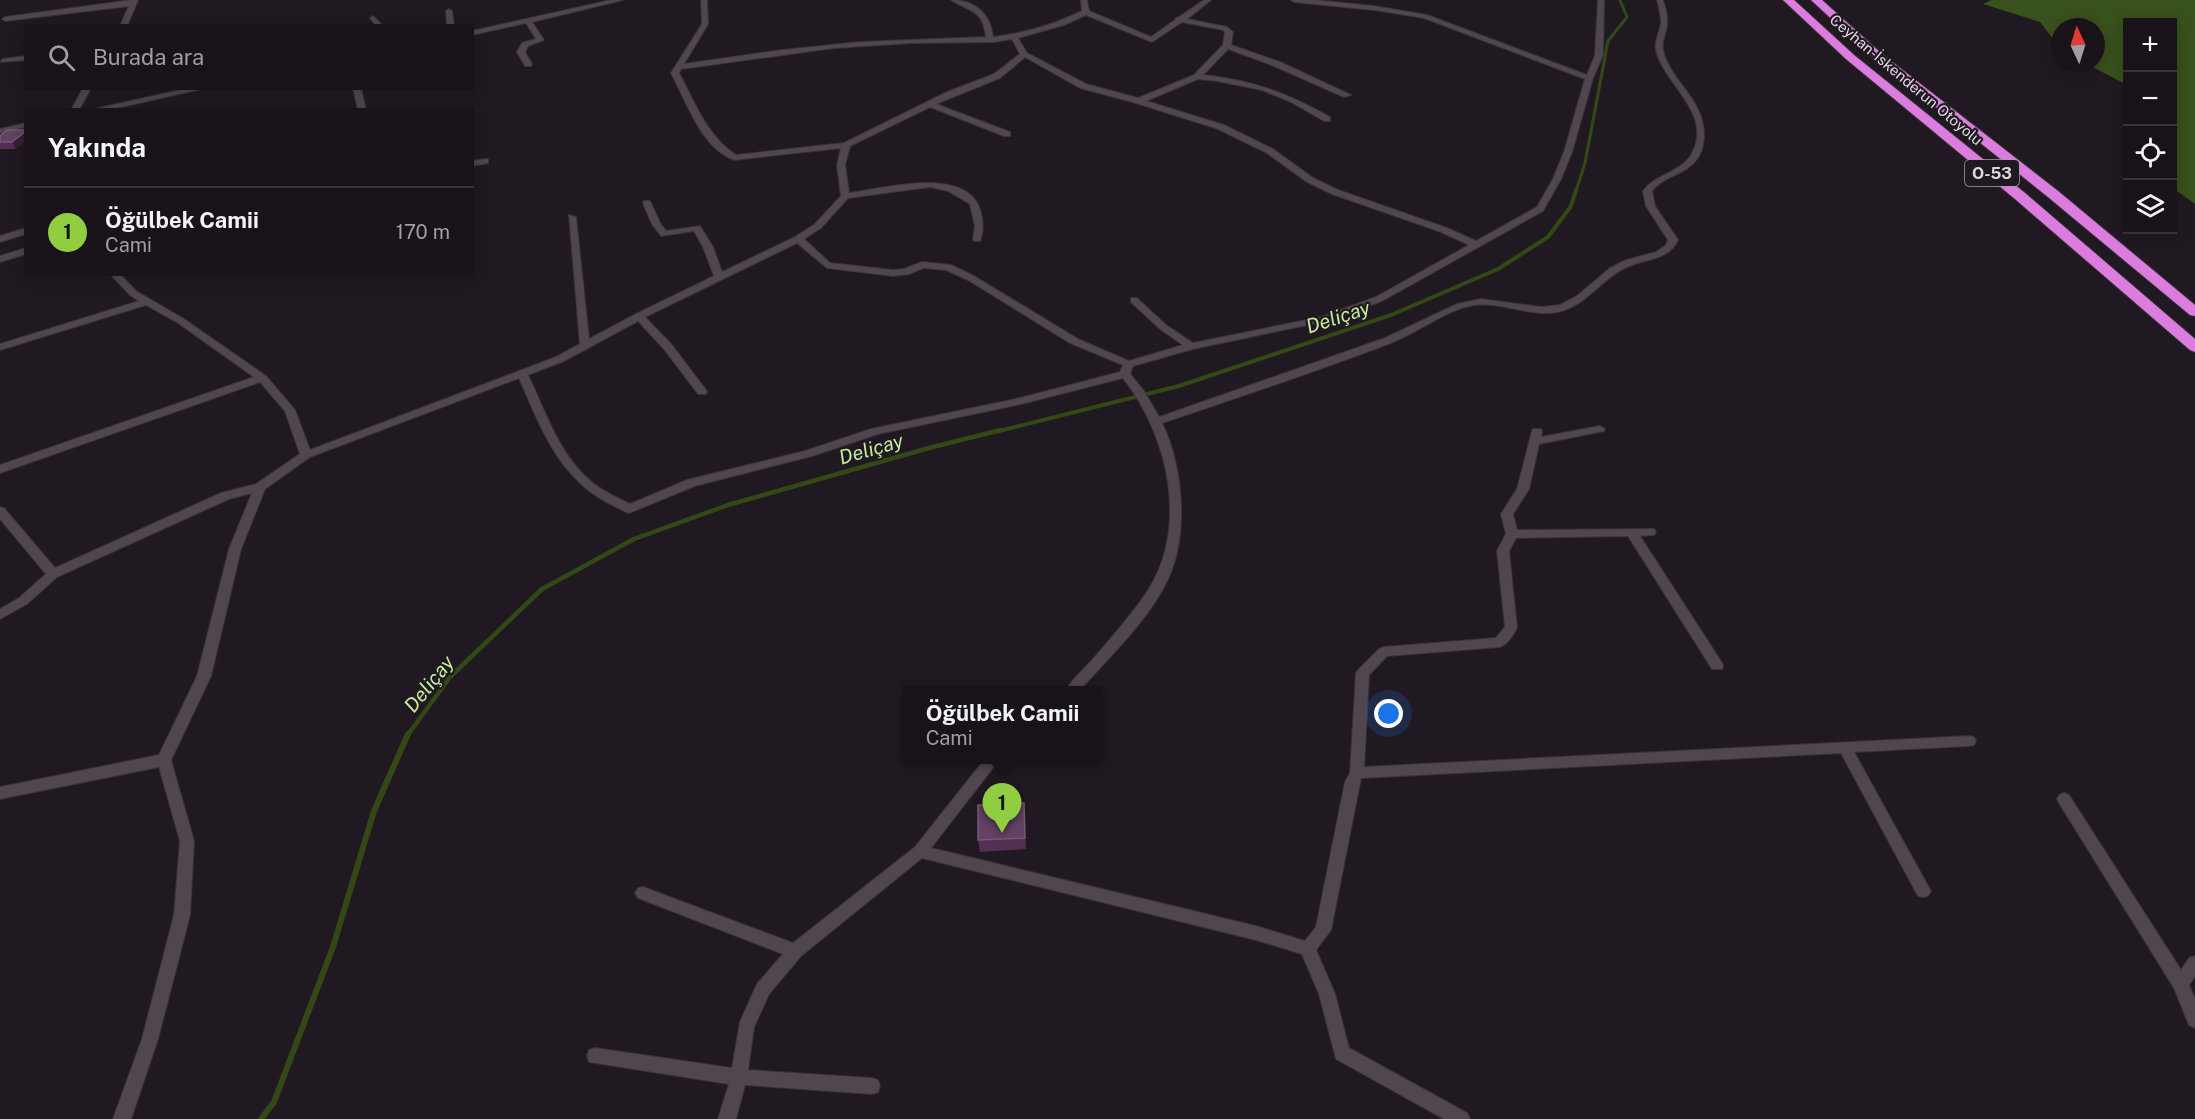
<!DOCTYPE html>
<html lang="tr">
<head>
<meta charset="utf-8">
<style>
	body { margin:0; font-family:"Public Sans",sans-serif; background:#221c22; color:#f1f3f6 }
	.controls { position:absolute; right:18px; top:18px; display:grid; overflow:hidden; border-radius:0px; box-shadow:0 3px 15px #0003 }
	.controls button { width:54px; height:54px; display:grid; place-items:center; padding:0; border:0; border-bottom:2px solid #373238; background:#191319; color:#f1f3f6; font:30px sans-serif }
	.compass { position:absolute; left:2051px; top:18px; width:54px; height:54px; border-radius:50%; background:#191319; box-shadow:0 3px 15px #0003; rotate:356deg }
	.you { position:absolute; left:1389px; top:714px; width:21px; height:21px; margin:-15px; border:4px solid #fff; border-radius:50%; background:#1a73e8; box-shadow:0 0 0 9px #1a73e833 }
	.badge { display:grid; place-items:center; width:39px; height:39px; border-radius:50%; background:#90cd41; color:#111; font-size:20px; font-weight:700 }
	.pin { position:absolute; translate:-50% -50px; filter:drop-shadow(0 2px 3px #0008) }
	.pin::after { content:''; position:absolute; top:32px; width:21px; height:18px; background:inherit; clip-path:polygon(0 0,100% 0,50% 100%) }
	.popup { position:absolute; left:902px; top:686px; width:201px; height:78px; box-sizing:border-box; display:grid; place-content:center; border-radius:0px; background:#191319; filter:drop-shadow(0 2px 4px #0005); font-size:20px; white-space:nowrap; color:#9f9ea2 }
	.popup b { font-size:22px; color:#f1f3f6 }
	.popup::after { content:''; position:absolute; left:50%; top:100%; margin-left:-12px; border:12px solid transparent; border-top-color:#191319 }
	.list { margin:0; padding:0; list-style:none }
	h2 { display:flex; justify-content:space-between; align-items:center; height:78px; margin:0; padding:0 24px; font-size:26px }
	h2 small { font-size:20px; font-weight:400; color:#9f9ea2 }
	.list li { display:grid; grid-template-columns:39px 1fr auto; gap:18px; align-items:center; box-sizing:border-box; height:90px; padding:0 24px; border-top:2px solid #373238 }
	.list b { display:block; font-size:22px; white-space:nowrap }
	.list p { margin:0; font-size:20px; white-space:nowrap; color:#9f9ea2 }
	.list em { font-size:20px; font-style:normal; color:#9f9ea2 }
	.icon { flex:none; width:33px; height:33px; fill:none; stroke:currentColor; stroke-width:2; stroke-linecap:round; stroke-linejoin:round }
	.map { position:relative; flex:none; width:2195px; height:1119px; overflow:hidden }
	.search { position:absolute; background:#191319; box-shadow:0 3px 15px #0003; left:24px; top:24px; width:450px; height:66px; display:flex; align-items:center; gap:15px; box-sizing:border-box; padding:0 21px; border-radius:0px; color:#9f9ea2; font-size:22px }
	.panel { position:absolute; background:#191319; box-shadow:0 3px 15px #0003; left:24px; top:108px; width:450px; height:168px; border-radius:0px }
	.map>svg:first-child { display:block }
	.forest { fill:#39511d }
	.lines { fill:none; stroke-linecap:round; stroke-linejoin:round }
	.stream-far3 { stroke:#324916; stroke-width:3 }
	.stream-far2 { stroke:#324916; stroke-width:4 }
	.stream-far1 { stroke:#324916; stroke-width:4.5 }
	.stream { stroke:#324916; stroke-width:6 }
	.minor-casing { stroke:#393339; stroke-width:2 }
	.motorway-casing { stroke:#393339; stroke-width:2 }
	.minor { fill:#4f464f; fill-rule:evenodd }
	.motorway { fill:#dc7cdf; fill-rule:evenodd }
	.wall { fill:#532f54 }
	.shaded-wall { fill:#381e39 }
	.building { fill:#624162; stroke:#755976; stroke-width:1.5 }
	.labels { text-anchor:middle; stroke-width:4.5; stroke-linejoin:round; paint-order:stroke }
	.far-street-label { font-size:15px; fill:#dfd9df; stroke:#211921 }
	.shield { fill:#211921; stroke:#a69fa6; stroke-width:1.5 }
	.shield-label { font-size:16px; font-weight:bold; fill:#dfd9df }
	.water-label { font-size:20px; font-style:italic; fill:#c3eb9c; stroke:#211921 }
</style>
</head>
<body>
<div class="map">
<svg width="2195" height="1119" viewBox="0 0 2195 1119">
	<rect width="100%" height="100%" fill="#211921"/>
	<path class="forest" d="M 1991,0 L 2195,0 L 2195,204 L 2173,188 L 2172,22 L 2128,22 L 2127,85 L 2085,63 L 2096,63 L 2096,27 L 2060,27 L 2060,48 L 2040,22 L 1983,4 Z"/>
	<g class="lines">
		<path class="stream-far3" d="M 1576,191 L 1585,163 L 1608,41 L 1627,17 L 1620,0"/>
		<path class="stream-far2" d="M 995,432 L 1179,386 L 1391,315 L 1498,269 L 1548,237 L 1571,206 L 1576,190"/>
		<path class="stream-far1" d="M 407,736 L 450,677 L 542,589 L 634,539 L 728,505 L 929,448 L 1001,430"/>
		<path class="stream" d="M 261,1119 L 274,1102 L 333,947 L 374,811 L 408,734"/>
		<defs>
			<path id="minor" d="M 132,0 L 138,0 L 127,26 L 120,26 L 129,6 L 5,21 L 2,19 L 5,17 Z
				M 611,0 L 623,0 L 532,22 L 544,40 L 528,46 L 525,52 L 532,64 L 531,66 L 525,66 L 517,52 L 522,43 L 536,39 L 526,23 L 472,35 L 472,31 Z
				M 701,0 L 707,0 L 708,24 L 684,64 L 782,50 L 860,42 L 986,37 C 983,9 970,12 951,0 C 974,0 991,13 993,37 C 1026,33 1053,25 1082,11 L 1081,0 L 1087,0 L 1089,11 L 1151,37 L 1175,20 L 1176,18 L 1179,17 L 1204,0 L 1211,0 L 1187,19 L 1227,27 L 1233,32 L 1231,45 L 1280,62 L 1351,95 L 1344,97 L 1274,66 L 1228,49 L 1203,75 C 1252,80 1287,93 1330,117 L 1330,121 L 1324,121 L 1291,102 L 1262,90 L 1217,81 L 1198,79 L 1146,101 L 1224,125 L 1273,149 L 1313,178 L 1338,190 L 1447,228 L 1476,241 L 1537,207 L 1553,179 L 1564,152 L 1585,79 L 1424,18 L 1374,10 L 1294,2 L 1291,0 L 1314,0 L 1374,6 L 1427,15 L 1587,75 L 1595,55 L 1598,0 L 1604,0 L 1603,55 L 1593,78 L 1572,152 L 1561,179 L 1543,211 L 1382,301 L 1326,321 L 1193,349 L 1133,366 L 1130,374 L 1144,391 L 1159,417 L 1385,338 L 1457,304 L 1481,299 L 1542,307 L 1560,305 L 1577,296 L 1610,268 L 1626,260 L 1656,252 L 1666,245 L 1668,240 L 1646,206 L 1643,191 C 1655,174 1680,173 1691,155 C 1715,114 1664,85 1656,50 C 1654,41 1660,32 1661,23 C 1661,15 1659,7 1657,0 L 1663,0 C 1665,7 1668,15 1667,23 C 1667,32 1661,41 1663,50 C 1671,83 1705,99 1704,137 C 1703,145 1702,153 1697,159 C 1686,175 1663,176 1652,191 L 1655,206 L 1678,240 C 1668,262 1642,258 1623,269 C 1598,282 1582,311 1551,313 C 1523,315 1497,300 1469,306 C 1441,313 1417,333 1391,343 C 1315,372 1239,397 1162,423 C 1183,466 1189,535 1168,579 C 1148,621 1110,656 1080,690 L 1066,690 C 1073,678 1084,669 1093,659 C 1110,639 1127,620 1142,599 C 1191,533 1170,438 1123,378 L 1021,404 L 878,434 L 812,456 L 695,486 L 629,513 C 622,511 615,506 608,503 C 558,476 541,428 519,378 L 310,457 L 265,489 L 241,549 L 211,676 L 171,760 L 194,841 L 190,915 L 158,1039 L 131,1119 L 113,1119 L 142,1039 L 174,915 L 180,841 L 159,767 L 0,799 L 0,787 L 159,755 L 197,676 L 229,549 L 252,493 L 229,499 L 57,577 L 27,604 L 0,619 L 0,609 L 19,598 L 46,574 L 0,519 L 0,507 L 4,508 L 55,568 L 221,493 L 256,484 L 300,454 L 285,411 L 260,382 L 0,473 L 0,465 L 254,377 L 178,323 L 146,305 L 0,350 L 0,344 L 139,301 L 130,295 L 110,274 L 120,274 L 136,291 L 184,319 L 266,376 L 295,410 L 310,450 L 556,357 L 580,344 L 569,215 L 576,217 L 589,339 L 636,314 L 714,276 L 703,247 L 694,231 L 661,236 L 652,224 L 643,203 L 644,201 L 650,201 L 660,223 L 666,231 L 700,226 L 713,247 L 722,272 L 795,237 L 815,224 L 841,196 L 837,165 L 841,148 L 734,160 C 701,148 687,102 671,73 L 702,24 ZM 1086,15 L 1152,42 L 1182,22 L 1223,30 L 1225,32 L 1223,45 L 1194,75 L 1138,98 L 1086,84 L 1027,53 L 1018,38 L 1064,25 ZM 1012,39 L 1020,54 L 994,74 L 947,92 L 844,143 L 736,155 C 707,136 695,103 679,73 L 681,69 L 834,48 L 913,43 L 994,42 ZM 1025,57 L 1080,88 L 1136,103 L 1218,129 L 1267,153 L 1307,182 L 1332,194 L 1441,232 L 1469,245 L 1376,297 L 1321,317 L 1193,343 L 1166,325 L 1137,298 L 1131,298 L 1131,302 L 1160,329 L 1183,345 L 1129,361 L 1078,339 L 974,276 L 951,265 L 922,262 L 904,269 L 893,270 L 830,263 L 804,239 L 821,228 L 848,198 L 930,187 L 948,191 L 970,204 L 975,226 L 973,239 L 974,241 L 980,241 C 984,231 983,223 981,213 C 970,164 883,189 849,193 L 845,165 L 850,146 L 930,107 L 1004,136 L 1010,136 L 1010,132 L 936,104 L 1000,78 ZM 797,243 L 827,268 L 893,276 L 909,274 L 923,268 L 946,270 L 968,280 L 1070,343 L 1123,365 L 1120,372 L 1020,398 L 871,429 L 805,451 L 687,480 L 630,504 C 618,498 604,492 593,483 C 559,456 546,412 528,375 L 564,361 L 638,321 L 664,349 L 698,394 L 706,394 L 707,392 L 706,390 L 672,345 L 645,317 Z
				M 449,9 L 452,11 L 454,26 L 447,26 L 446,11 Z
				M 373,16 L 383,26 L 376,26 L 370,18 Z
				M 26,56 L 26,60 L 0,62 L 3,59 Z
				M 83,88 L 91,88 L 79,110 L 71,110 Z
				M 189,88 L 206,88 L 108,110 L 90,110 Z
				M 353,88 L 361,88 L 366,110 L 358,110 Z
				M 26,123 L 26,127 L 0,133 L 0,129 Z
				M 485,159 L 488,159 L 488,163 L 472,166 L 472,161 Z
				M 26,228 L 26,234 L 0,242 L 0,236 Z
				M 26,248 L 26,254 L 0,262 L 0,256 Z
				M 1600,426 L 1605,429 L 1604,431 L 1539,444 L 1529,489 L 1513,514 L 1517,530 L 1654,529 L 1656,532 L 1654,535 L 1640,536 L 1722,663 L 1723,666 L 1722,669 L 1712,669 L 1628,536 L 1516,538 L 1509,551 L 1517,628 C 1513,635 1508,644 1500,647 L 1387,656 L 1369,675 L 1364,767 L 1969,736 L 1974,737 L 1976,741 L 1974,745 L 1969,746 L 1854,752 L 1928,886 L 1931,891 L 1928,896 L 1923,897 L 1918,896 L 1841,753 L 1361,778 L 1331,930 L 1316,950 L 1335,994 L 1349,1048 L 1467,1113 L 1470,1119 L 1444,1119 L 1336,1059 L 1319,994 L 1302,954 L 1256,940 L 922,858 L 801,956 L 769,994 L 754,1027 L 748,1070 L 872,1078 L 878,1080 L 880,1086 L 878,1092 L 872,1094 L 745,1085 L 736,1119 L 718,1119 L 729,1084 L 589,1062 L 587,1056 L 589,1050 L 595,1048 L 732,1068 L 740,1022 L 757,984 L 783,954 L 638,898 L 635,893 L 638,888 L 643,887 L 793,943 L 915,847 L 984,760 L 999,760 L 931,848 L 1256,926 L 1305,941 L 1316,927 L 1345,782 L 1350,773 L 1356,673 L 1358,670 L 1379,649 L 1384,647 L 1496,638 L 1505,627 L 1497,551 L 1506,534 L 1501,514 L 1517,489 L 1532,431 L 1533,429 L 1541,429 L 1542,431 L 1541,437 Z
				M 2064,793 L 2069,795 L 2181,970 L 2189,958 L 2195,956 L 2195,976 L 2189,985 L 2195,999 L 2195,1028 L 2189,1025 L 2174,988 L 2059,803 L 2057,799 L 2059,795 Z"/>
			<path id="motorway" d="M 1783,0 L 1794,0 L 1854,55 L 2025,193 L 2195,339 L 2195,352 L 2190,350 L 2015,199 L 1846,59 Z
				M 1811,0 L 1822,0 L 1882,54 L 2058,191 L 2195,305 L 2195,316 L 2190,315 L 2048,197 L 1874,58 Z"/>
		</defs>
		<use href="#minor" class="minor-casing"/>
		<use href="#motorway" class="motorway-casing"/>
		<use href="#minor" class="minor"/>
		<use href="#motorway" class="motorway"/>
	</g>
	<path class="wall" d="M 7,130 L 16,149 L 0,149 L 0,136 Z
		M 1024,803 L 1026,849 L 980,852 L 978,840 Z"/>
	<path class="shaded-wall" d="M 26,131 L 26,141 L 16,149 L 12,142 Z"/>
	<path class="building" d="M 7,130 L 26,130 L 26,131 L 12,142 L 0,142 L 0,136 Z
		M 1024,803 L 1025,838 L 978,840 L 978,805 Z"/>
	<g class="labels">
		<g class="far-street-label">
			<text transform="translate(1906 80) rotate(40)" y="5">Ceyhan-İskenderun Otoyolu</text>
		</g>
		<rect class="shield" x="1965" y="160" width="54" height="26" rx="4.5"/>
		<g class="shield-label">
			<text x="1992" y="179">O-53</text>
		</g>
		<g class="water-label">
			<text transform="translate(1338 317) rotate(-18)" y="7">Deliçay</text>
			<text transform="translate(871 449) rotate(-16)" y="7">Deliçay</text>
			<text transform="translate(429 684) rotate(-51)" y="7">Deliçay</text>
		</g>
	</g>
</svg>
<div class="controls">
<button>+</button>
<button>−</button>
<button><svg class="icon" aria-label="locate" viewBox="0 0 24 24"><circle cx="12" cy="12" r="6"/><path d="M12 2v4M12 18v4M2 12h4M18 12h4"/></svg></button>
<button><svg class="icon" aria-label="layers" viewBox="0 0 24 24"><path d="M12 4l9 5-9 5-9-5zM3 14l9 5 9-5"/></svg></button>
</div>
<svg class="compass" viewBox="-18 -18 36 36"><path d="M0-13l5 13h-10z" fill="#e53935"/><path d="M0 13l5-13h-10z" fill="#9f9ea2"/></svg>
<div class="you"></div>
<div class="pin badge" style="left:1002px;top:833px">1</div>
<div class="popup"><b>Öğülbek Camii</b>Cami</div>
<div class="search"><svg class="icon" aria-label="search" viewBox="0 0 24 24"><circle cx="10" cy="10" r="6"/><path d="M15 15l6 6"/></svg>Burada ara</div>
<section class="panel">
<h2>Yakında<small></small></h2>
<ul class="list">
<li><span class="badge">1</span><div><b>Öğülbek Camii</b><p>Cami</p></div><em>170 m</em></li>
</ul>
</section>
</div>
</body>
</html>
